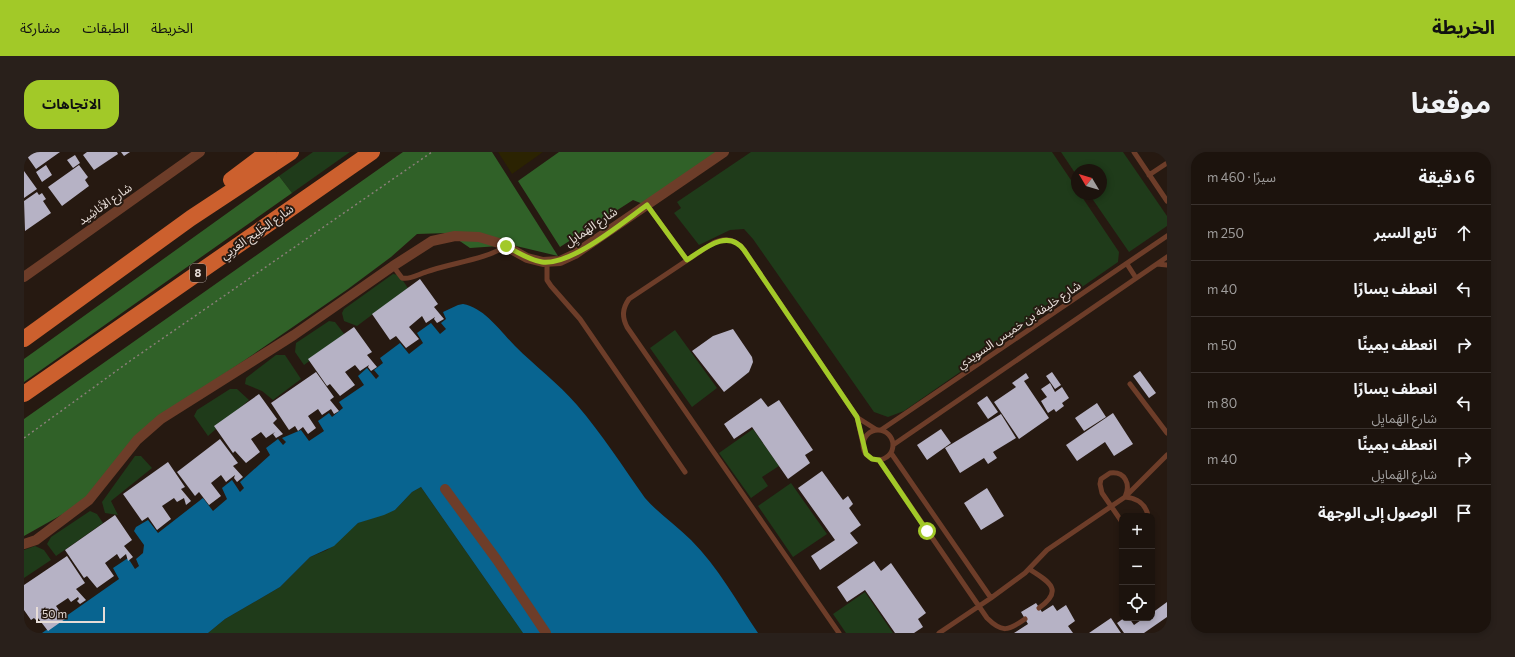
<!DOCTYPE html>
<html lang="ar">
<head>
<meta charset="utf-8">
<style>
	body { margin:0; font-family:Commissioner,"Noto Sans Arabic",sans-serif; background:#29201b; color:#f1f3f6; direction:rtl }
	.controls { position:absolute; right:12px; bottom:12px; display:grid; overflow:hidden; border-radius:8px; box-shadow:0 2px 6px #0003 }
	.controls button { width:36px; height:36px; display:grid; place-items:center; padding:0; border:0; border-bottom:1px solid #3a322e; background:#1c130d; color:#f1f3f6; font:20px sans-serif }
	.compass { position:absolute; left:1047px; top:12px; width:36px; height:36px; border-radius:50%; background:#1c130d; box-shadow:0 2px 6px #0003; rotate:308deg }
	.scale { position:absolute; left:12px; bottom:10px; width:69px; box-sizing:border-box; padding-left:4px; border:2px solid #e6dcd7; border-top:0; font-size:11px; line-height:14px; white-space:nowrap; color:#e6dcd7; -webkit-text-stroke:3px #261911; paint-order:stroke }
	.stop { position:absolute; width:12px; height:12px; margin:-9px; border:3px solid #a2c928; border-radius:50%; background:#fff }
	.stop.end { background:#a2c928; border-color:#fff; box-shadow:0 1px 4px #0008 }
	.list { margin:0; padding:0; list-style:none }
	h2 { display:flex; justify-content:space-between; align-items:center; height:52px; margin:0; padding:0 16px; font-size:17px }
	h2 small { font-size:13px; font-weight:400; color:#a09e9d }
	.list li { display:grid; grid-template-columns:26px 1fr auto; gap:12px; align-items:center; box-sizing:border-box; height:56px; padding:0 16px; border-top:1px solid #3a322e }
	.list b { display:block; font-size:15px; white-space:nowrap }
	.list p { margin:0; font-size:13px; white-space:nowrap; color:#a09e9d }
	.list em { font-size:13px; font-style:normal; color:#a09e9d }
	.icon { flex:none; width:22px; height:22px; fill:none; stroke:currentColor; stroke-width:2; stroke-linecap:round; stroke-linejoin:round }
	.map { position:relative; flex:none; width:1143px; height:481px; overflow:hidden; direction:ltr; border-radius:16px }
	header { display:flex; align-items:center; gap:24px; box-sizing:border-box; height:56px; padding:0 20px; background:#a2c928; color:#111 }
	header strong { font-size:19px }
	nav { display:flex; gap:22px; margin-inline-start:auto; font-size:14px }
	.intro { display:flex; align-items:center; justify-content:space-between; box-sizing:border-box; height:96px; padding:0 24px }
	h1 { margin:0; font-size:28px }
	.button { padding:10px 18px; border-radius:16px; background:#a2c928; color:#111; font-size:14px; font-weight:700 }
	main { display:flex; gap:24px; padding:0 24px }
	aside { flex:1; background:#1c130d; border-radius:16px; box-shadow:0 2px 6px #0003 }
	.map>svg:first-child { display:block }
	.green { fill:#1f3b1a }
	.forest { fill:#306128 }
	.sand { fill:#2b2302 }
	.water { fill:#086490 }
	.building { fill:#b6b2c5 }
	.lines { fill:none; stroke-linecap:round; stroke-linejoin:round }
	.path { stroke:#8a7f79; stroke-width:1.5; stroke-dasharray:2 3; stroke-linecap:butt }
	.service { stroke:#6d3d29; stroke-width:5 }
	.minor { stroke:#6d3d29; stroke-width:10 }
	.trunk { stroke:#cc602e; stroke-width:16 }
	.route { stroke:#a2c928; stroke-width:5 }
	.labels { text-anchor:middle; stroke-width:4; stroke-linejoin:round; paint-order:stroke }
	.shield { fill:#261911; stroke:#aca29c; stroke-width:1 }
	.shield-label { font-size:11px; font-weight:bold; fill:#e6dcd7 }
	.street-label { font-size:12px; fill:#e6dcd7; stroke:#261911 }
</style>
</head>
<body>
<header>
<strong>الخريطة</strong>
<nav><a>الخريطة</a><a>الطبقات</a><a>مشاركة</a></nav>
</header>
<div class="intro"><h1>موقعنا</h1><a class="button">الاتجاهات</a></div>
<main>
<aside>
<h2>6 دقيقة<small>سيرًا · 460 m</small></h2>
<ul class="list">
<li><svg class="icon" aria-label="ahead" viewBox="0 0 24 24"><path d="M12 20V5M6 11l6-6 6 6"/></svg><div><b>تابع السير</b></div><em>250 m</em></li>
<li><svg class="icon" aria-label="left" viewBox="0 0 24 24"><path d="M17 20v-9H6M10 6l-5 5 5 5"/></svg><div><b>انعطف يسارًا</b></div><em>40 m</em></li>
<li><svg class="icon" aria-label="right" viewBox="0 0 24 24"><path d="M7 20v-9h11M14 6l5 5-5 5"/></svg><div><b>انعطف يمينًا</b></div><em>50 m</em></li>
<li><svg class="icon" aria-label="left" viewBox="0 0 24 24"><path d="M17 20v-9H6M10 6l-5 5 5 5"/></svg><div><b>انعطف يسارًا</b><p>شارع الهَمايِل</p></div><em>80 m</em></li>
<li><svg class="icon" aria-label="right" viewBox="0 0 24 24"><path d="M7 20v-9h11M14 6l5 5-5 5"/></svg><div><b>انعطف يمينًا</b><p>شارع الهَمايِل</p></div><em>40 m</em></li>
<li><svg class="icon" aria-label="arrive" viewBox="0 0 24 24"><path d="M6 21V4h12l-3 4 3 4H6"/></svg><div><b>الوصول إلى الوجهة</b></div></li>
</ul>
</aside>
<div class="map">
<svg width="1143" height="481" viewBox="0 0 1143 481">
	<rect width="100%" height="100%" fill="#261911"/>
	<path class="green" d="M 289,0 L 326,0 L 268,41 L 255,24 Z
		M 727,0 L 1028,0 L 1053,37 L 1053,42 L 1056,42 L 1095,100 L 1094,110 L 880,259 L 864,265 L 850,260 L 729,87 L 720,77 L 706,78 L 675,93 L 650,61 L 657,56 L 653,50 Z
		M 1037,0 L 1099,0 L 1143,64 L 1143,74 L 1105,100 L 1065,42 L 1077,42 L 1077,18 L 1053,18 L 1053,24 Z
		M 369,122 L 375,123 L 384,136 L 333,174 L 320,169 L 318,161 L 320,157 Z
		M 305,169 L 311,170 L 321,183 L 280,213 L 271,200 L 272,191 Z
		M 651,178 L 693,236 L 668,255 L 626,196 Z
		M 252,203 L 261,203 L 277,227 L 249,248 L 238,239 L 221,232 L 222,226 Z
		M 206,237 L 213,237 L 225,248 L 184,284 L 170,264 L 173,258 Z
		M 729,277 L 755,314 L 738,325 L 744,334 L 727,346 L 695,301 Z
		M 111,304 L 117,304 L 128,316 L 87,349 L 94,363 L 81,361 L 78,350 Z
		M 767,331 L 803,382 L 769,405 L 734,354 Z
		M 397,335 L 499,481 L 184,481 L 201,467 L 256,435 L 286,405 L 303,398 L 334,371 L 371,358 L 388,340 Z
		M 66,359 L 73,362 L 79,371 L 32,404 L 23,392 L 27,385 Z
		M 11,394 L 20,398 L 27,408 L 0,426 L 0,398 Z
		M 841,440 L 869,481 L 822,481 L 809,462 Z"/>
	<path class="forest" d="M 379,0 L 468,0 L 534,104 L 488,93 L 446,96 L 424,81 L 393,82 L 367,105 L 324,137 L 221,208 L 126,271 L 76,334 L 55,353 L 0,384 L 0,267 Z
		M 535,0 L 695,0 L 619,52 L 609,48 L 536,95 L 494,29 Z
		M 255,24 L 268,41 L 0,230 L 0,207 Z"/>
	<path class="sand" d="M 474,0 L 519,0 L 488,22 Z"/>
	<path class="water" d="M 439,152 C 461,156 476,179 491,194 C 511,214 534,231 553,253 C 578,282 599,315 621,346 C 635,362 652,373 667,388 C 694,415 713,450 734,481 L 499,481 L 397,335 L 388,340 L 371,358 L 360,363 L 334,371 L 310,394 L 286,405 L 256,435 L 201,467 L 184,481 L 18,481 L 95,427 L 89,416 L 104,406 L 111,417 L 115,414 L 112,407 L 119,401 L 120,393 L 110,379 L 112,375 L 124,368 L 134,381 L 179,346 L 189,359 L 203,347 L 198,336 L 208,328 L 216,340 L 220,336 L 216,330 L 246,303 L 242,296 L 254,287 L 259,293 L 262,290 L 258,286 L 277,278 L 285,289 L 300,279 L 294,269 L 305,261 L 308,265 L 319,256 L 315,250 L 340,233 L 334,224 L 343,216 L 352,227 L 355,224 L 350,218 L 359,211 L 356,206 L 376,191 L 385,202 L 399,191 L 393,181 L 407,171 L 416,182 L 422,177 L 417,171 L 422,167 L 419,160 L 434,153 Z"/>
	<path class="building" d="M 0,0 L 36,0 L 12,17 Z
		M 63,0 L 93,0 L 94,2 L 70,18 L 59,3 Z
		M 97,0 L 106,0 L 100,4 Z
		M 51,3 L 56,11 L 49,16 L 43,8 Z
		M 22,13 L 28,23 L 18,30 L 12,20 Z
		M 55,13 L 64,25 L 61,28 L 65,34 L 38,54 L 24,35 Z
		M 0,19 L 13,37 L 0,46 Z
		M 13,40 L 15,43 L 18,41 L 22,47 L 19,49 L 27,61 L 1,79 L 0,49 Z
		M 396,127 L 414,152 L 410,155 L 420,167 L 413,171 L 410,167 L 411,165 L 402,171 L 398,164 L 385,175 L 395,187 L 382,196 L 372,184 L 366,188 L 348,162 Z
		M 330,175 L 348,200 L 343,203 L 353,215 L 347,219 L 344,215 L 345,213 L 336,219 L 331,213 L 321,220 L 331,233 L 316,244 L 306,232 L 303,234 L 284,207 Z
		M 709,177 L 728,205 L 729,210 L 725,220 L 700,240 L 668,199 L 689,184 Z
		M 1116,219 L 1132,241 L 1125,246 L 1109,224 Z
		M 292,220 L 310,245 L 306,248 L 315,259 L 310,262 L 307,257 L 298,263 L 294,257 L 284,264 L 292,276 L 284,282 L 279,275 L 274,279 L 271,274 L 265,278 L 247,251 Z
		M 1028,220 L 1037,233 L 1031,237 L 1022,224 Z
		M 1002,221 L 1005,226 L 1000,229 L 1025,266 L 995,287 L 970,250 L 992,235 L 988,231 Z
		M 1026,231 L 1031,240 L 1038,235 L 1045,246 L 1038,251 L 1040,254 L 1032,260 L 1030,257 L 1024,261 L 1017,249 L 1023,245 L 1017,237 Z
		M 235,242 L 253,267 L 249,271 L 259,282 L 252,286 L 249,282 L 251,280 L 242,286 L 237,280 L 227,287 L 236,300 L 222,311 L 211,299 L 209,301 L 190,274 Z
		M 963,244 L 974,260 L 964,267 L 953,251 Z
		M 737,246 L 744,255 L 755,248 L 789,298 L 781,303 L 786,311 L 764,327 L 728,275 L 710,287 L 700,272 Z
		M 1073,251 L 1082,265 L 1060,279 L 1051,266 Z
		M 1089,261 L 1109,292 L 1090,304 L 1081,290 L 1053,309 L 1042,293 Z
		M 977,262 L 992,286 L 969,300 L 973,306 L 964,312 L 960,306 L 936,321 L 921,296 Z
		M 917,277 L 927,291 L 903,308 L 893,293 Z
		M 196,287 L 214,311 L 209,314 L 219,325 L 213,330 L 210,326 L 211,323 L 202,330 L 197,323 L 187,331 L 197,344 L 185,353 L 175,340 L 171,344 L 153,320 Z
		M 144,310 L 161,335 L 157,337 L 167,349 L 162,353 L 160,346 L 153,350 L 150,346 L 138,354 L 147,367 L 133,378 L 124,365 L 118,369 L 99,342 Z
		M 798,319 L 819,348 L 824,344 L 829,352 L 825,356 L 837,373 L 826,381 L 834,391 L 796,418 L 787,404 L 811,388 L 774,336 Z
		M 963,336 L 980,364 L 957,378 L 940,351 Z
		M 91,363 L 108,388 L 100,394 L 109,405 L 104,409 L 102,402 L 96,407 L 93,402 L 81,411 L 90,424 L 73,436 L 63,424 L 60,426 L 41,398 Z
		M 43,404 L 61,431 L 52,437 L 62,448 L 56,452 L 53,449 L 55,447 L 54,445 L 47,450 L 44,446 L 32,454 L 41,467 L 24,479 L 14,466 L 12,468 L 10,466 L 7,468 L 0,458 L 0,433 Z
		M 850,409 L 857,419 L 867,411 L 902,461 L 894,467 L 899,475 L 890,481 L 871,481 L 841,438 L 823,450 L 813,435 Z
		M 1143,450 L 1143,465 L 1120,481 L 1100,481 L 1093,471 L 1100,466 L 1105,466 L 1110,473 L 1120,466 L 1128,466 L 1128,461 Z
		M 1012,451 L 1018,460 L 1029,453 L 1033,459 L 1042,453 L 1051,469 L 1044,474 L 1049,481 L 990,481 L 1004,472 L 997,460 Z
		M 1087,466 L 1097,481 L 1065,481 Z"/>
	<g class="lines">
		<path class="path" d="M 0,286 L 106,209 L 408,0"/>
		<path class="service" d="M 1110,0 L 1143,49
			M 1125,23 L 1143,11
			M 623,53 L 663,108
			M 523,110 L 523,128 L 527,134 L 556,167 L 661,320
			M 1103,112 L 1112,126
			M 1133,112 L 1143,113
			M 369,114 L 378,126 C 386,128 395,122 402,120 C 426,111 461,108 482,94
			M 1106,232 L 1143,281
			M 834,266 L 853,278
			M839 293a15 15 0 1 1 30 0a15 15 0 1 1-30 0Z
			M 857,278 L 1143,84
			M 869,293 L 1143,105
			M 867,301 L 967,446 L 915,481
			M 855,308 L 963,466 C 978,481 984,479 1001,467
			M 1098,370 L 1078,341 L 1076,332 L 1077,327 L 1086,321 C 1101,319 1107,332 1101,345 C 1113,346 1122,352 1124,364
			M 1005,417 C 1024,429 1041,438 1015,456
			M 967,446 L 1001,421 L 1023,398 L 1101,345 L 1143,303
			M 815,481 L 603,175 C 598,165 598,157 605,147 L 689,91 C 701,85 712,87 720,98 L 833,265 L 839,292"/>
		<path class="minor" d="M 0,125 L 176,0
			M 421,337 L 473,408 L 522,481
			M 0,392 L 12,388 L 65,348 L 113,288 L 137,267 L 270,183 L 369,114 L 408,89 L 431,84 L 455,85 L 478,92 L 503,106 L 519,110 L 536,109 L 551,102 L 700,0"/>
		<path class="trunk" d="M 207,28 L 244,0
			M 0,187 L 167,66 L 267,0
			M 0,242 L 348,0"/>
	</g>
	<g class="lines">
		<path class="route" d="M 482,94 C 493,100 505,108 518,110 C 547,114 599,70 623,53 L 663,108 C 680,97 704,76 720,98 L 833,265 L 842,302 L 848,307 L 855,308 L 903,379"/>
	</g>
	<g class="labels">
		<rect class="shield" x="166" y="112" width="16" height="18" rx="3"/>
		<g class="shield-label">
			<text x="174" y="125">8</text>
		</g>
		<g class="street-label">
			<text transform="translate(81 52) rotate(-35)" y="4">شارع الأناشِيد</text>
			<text transform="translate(567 75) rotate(-34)" y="4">شارع الهَمايِل</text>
			<text transform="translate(233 80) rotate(-35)" y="4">شارع الخَلِيج العَربِي</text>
			<text transform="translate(995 173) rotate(-34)" y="4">شارع خليفة بن خميس السويدي</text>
		</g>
	</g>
</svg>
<div class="controls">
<button>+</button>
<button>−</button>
<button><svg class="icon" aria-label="locate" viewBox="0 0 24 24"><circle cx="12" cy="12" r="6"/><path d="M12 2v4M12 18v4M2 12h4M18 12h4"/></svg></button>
</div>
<svg class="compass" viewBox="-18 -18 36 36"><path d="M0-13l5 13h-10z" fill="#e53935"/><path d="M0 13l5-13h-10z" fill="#a09e9d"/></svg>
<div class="scale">50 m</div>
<div class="stop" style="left:903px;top:379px"></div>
<div class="stop end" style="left:482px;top:94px"></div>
</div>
</main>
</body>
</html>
